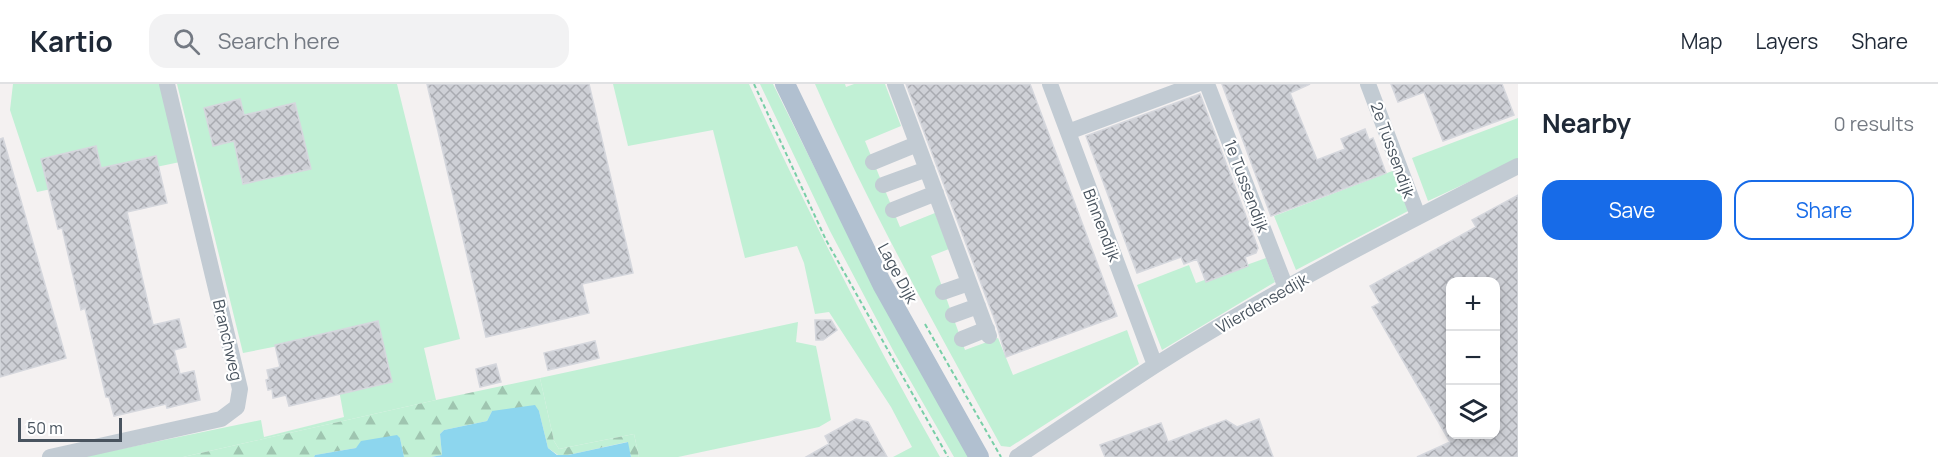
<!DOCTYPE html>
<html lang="en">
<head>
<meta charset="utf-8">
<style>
	body { margin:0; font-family:Manrope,sans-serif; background:#f2f2f3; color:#1f2937 }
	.controls { position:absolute; right:18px; bottom:18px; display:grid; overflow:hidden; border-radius:12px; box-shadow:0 3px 9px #0003 }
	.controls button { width:54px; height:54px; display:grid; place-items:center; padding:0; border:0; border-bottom:2px solid #e0e1e3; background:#fff; color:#1f2937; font:30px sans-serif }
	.scale { position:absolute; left:18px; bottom:15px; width:104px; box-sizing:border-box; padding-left:6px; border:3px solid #49545f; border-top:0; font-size:16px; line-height:21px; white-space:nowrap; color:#49545f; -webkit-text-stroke:4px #fff; paint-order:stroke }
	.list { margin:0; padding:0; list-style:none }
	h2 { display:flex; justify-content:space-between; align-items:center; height:78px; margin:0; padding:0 24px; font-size:26px }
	h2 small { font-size:20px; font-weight:400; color:#747a83 }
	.actions { display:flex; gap:12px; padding:18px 24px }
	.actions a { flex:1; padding:14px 0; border:2px solid #176be8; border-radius:18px; text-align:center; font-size:21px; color:#176be8 }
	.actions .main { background:#176be8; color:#fff }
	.icon { flex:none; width:33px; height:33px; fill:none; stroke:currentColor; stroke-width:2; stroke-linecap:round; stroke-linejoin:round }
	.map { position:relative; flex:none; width:1518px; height:373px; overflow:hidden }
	header { display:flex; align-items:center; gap:36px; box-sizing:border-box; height:84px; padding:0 30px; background:#fff; border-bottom:2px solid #e0e1e3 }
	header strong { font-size:28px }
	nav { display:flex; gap:33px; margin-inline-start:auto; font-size:21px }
	.search { width:420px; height:54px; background:#f2f2f3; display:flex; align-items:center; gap:15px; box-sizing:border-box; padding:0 21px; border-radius:18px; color:#747a83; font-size:22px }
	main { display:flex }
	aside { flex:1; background:#fff }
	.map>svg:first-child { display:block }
	.green { fill:#c1f0d5 }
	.forest { fill:url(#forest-firs) }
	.water { fill:#8dd6ee }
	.building { fill:url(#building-cross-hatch); stroke:#d5d7dd; stroke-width:1.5; fill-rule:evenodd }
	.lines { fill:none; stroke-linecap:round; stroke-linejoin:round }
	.path { stroke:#78cfa7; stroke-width:2; stroke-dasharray:4.5 3; stroke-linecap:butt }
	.minor { stroke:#c2cbd3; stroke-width:16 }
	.major { stroke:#b1c0d0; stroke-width:20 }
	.labels { text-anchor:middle; stroke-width:4.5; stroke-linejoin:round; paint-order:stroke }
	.street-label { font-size:16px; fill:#49545f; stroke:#fff }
</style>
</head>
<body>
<header>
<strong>Kartio</strong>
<div class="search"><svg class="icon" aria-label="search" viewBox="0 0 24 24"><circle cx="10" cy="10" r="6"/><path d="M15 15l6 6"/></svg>Search here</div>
<nav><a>Map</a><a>Layers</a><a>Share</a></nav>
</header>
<main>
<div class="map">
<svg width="1518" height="373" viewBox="0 0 1518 373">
	<defs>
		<pattern id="forest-firs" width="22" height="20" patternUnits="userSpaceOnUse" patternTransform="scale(1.5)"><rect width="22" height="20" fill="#c1f0d5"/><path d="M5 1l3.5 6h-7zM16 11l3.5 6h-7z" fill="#9fc5b0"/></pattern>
		<pattern id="building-cross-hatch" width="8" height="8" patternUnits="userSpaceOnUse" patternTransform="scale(1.5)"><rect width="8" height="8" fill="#ced0d6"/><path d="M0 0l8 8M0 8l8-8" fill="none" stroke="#a9abb1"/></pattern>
	</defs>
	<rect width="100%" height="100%" fill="#f4f1f1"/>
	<path class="green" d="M 13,0 L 161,0 L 180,78 L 37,108 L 10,26 Z
		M 177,0 L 397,0 L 460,255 L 424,264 L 436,316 L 183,373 L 82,373 L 261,336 L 264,353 L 344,333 L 329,252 L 243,269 Z
		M 613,0 L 749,0 C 807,127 871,252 940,373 L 893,373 L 912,363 L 891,323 L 829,228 L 815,230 L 804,179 L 797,162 L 745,174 L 713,46 L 628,62 Z
		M 760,0 L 773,0 L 853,161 L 971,373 L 954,373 L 895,270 L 830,147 Z
		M 815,0 L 845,0 L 846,3 L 854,0 L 885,0 L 901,42 L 865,57 L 900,143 L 935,129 L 949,165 L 931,172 L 965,266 L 998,254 L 1013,291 L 1127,246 L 1139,280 L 1010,363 L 1001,362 C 936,243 869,124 815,0 Z
		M 1518,34 L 1518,75 L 1428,117 L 1412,74 Z
		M 1395,86 L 1410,126 L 1296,186 L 1274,132 Z
		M 1266,174 L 1275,198 L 1162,266 L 1137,201 L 1189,181 L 1196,199 Z
		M 798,238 L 796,258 L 816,262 L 831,336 L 819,343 L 678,373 L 639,373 L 634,350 L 559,365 L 554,357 L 540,294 Z"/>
	<path class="forest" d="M 540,294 L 554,357 L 559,365 L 634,350 L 639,373 L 631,373 L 627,358 L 568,371 L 558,371 L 548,364 L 539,327 L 492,327 L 487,337 L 444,346 L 440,350 L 442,371 L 431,373 L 404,373 L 400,354 L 356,364 L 315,371 L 314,373 L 183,373 L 436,316 Z"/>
	<path class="water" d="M 535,321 L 539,327 L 548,364 L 557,371 L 568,371 L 628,358 L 631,373 L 431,373 L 442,371 L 440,350 L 444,346 L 487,337 L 492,327 Z
		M 397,351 L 400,354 L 404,373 L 314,373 L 315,371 L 356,364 L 361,357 Z"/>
	<path class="building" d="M 427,0 L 589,0 L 633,189 L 582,200 L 589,229 L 486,253 Z
		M 906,0 L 1030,0 L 1117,232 L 1006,273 L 997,242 Z
		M 1222,0 L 1310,0 L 1290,9 L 1317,76 L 1345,65 L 1341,55 L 1365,45 L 1369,56 L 1373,54 L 1386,89 L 1271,132 Z
		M 1391,0 L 1502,0 L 1514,31 L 1443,57 L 1424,8 L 1398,18 Z
		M 1200,10 L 1258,164 L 1256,169 L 1245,173 L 1248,182 L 1206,198 L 1197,175 L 1184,180 L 1181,173 L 1137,189 L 1086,52 Z
		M 240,15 L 244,31 L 295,19 L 311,85 L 243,100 L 234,57 L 213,62 L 204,24 Z
		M 3,54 L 66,274 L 0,293 L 0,55 Z
		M 96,62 L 101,84 L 156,72 L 167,119 L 127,128 L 153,241 L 179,235 L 186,263 L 174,266 L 180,290 L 194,287 L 200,316 L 167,324 L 166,320 L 114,332 L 109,313 L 106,313 L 85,224 L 81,226 L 62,144 L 58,145 L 41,75 Z
		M 1518,111 L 1518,373 L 1417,373 L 1450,358 L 1372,223 L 1380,219 L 1370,202 L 1476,143 L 1472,136 ZM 1450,198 L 1496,198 L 1496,351 L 1450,351 Z
		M 815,236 L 831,236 L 837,246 L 823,256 L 816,256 Z
		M 378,237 L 392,298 L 289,322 L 286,311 L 273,314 L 272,305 L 268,306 L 266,296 L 269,295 L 267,286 L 280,283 L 275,261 Z
		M 595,257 L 599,274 L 548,286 L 544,269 Z
		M 496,280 L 501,298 L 480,303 L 476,285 Z
		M 856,335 L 868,338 L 887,373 L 806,373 L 829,360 L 825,352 Z
		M 1259,335 L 1273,373 L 1105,373 L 1100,361 L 1161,339 L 1168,358 L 1226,336 L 1237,343 Z"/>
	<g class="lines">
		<path class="path" d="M 754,0 L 826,156 L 948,373
			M 925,240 L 1001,373"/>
		<path class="minor" d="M 895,0 L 989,252
			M 1050,0 L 1155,281
			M 1207,0 L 1286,204
			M 1368,0 L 1418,132
			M 1068,48 L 1197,0
			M 873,78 L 917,60
			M 883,101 L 927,85
			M 893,126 L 936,109
			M 943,208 L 969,199
			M 953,231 L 978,222
			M 962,255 L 987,245
			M 50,373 L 221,335 L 237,323 L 240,305 L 167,0
			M 1017,373 C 1062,343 1108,312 1154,282 C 1271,208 1395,144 1518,82"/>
		<path class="major" d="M 785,0 L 882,200 L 979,373"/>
	</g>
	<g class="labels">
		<g class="street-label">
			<text transform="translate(1393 66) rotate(70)" y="6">2e Tussendijk</text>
			<text transform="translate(1247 102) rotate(69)" y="6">1e Tussendijk</text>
			<text transform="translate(1102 141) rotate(69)" y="6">Binnendijk</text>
			<text transform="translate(898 189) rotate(62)" y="6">Lage Dijk</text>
			<text transform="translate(1262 219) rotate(-30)" y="6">Vlierdensedijk</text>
			<text transform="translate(228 256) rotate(77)" y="6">Branchweg</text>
		</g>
	</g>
</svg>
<div class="controls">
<button>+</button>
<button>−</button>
<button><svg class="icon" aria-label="layers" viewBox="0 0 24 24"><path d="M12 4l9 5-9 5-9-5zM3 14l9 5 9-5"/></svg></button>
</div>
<div class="scale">50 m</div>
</div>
<aside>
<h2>Nearby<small>0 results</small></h2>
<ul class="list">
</ul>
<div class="actions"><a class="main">Save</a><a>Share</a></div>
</aside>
</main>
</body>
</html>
